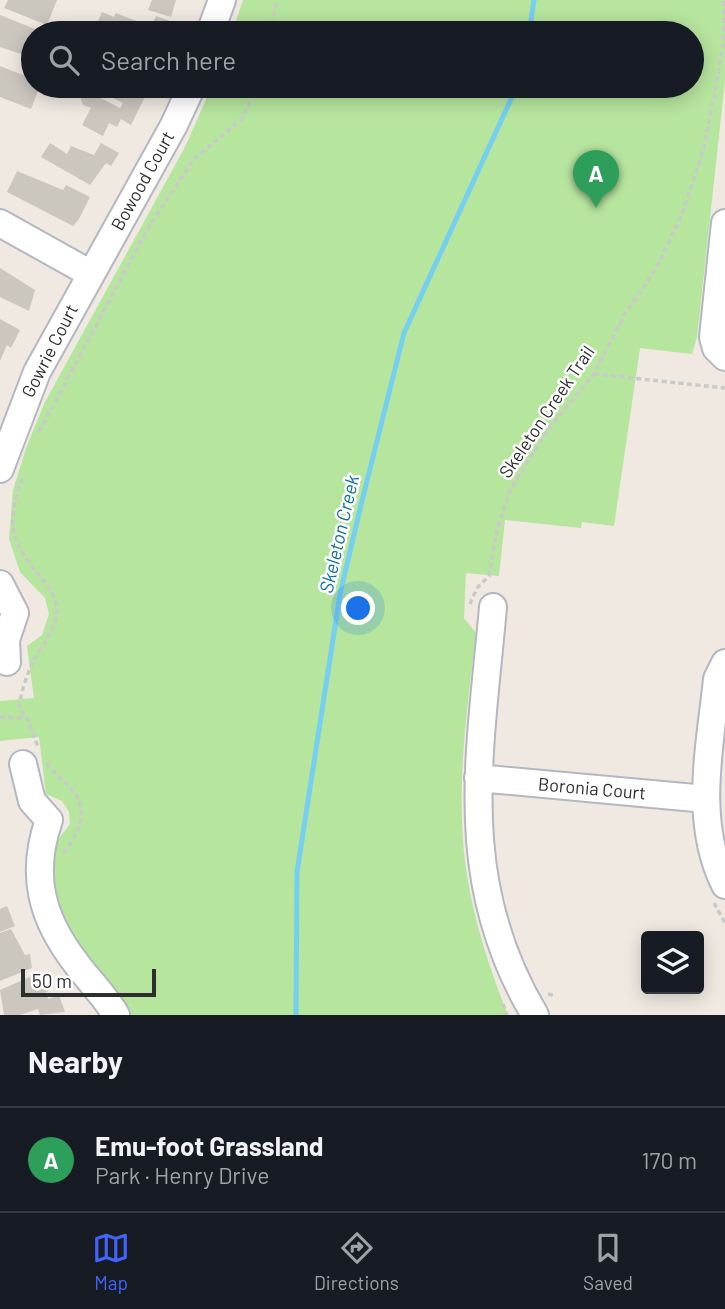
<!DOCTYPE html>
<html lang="en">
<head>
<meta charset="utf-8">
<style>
	body { margin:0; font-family:Barlow,sans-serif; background:#20242c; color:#f1f3f6 }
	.controls { position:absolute; right:21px; bottom:21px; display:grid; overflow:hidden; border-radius:7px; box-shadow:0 4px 18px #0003 }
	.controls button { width:63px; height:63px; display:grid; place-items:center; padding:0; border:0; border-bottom:2px solid #363941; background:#171b24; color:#f1f3f6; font:35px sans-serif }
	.scale { position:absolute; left:21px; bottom:18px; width:135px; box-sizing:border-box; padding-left:7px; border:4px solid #2e2e2e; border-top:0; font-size:19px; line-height:24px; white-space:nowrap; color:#2e2e2e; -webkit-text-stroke:5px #fff; paint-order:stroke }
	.you { position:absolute; left:359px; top:609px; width:24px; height:24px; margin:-18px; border:5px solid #fff; border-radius:50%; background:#1a73e8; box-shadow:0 0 0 10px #1a73e833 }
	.badge { display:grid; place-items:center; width:46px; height:46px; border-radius:50%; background:#4264fb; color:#fff; font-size:23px; font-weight:700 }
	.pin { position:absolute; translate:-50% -58px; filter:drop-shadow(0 2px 4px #0008) }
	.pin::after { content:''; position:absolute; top:37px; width:24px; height:21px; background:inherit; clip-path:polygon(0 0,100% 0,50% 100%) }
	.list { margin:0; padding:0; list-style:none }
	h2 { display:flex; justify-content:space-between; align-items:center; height:91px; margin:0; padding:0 28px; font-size:30px }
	h2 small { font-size:23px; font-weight:400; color:#9ea1a6 }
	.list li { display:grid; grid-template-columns:46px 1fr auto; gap:21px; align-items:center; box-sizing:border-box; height:105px; padding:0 28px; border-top:2px solid #363941 }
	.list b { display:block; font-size:26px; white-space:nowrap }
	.list p { margin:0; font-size:23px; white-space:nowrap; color:#9ea1a6 }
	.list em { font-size:23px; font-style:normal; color:#9ea1a6 }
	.icon { flex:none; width:38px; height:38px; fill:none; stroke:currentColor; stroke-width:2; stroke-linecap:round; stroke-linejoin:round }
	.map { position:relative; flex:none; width:725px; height:1015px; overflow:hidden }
	.search { position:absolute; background:#171b24; box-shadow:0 4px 18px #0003; left:21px; right:21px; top:21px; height:77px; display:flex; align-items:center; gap:18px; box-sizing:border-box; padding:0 24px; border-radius:38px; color:#9ea1a6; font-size:26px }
	.sheet { height:196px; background:#171b24 }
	nav { display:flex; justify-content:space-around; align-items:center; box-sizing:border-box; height:98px; border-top:2px solid #363941; background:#171b24; font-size:19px; color:#9ea1a6 }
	nav a { display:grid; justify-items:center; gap:4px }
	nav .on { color:#4264fb }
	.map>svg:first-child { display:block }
	.green { fill:#b6e59e }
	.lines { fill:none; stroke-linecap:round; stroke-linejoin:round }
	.stream { stroke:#75cff0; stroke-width:5 }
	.building { fill:#cbc7bf }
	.minor-casing { stroke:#b4b7c1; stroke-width:30 }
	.path { stroke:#c9c9c9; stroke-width:3.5; stroke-dasharray:5 3.5; stroke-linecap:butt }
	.minor { stroke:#fff; stroke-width:26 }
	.labels { text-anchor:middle; stroke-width:5; stroke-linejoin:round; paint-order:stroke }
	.street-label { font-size:18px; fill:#2e2e2e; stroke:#fff }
	.water-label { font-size:19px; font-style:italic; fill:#0d6fa3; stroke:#fff }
</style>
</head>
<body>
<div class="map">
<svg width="725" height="1015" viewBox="0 0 725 1015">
	<rect width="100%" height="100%" fill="#efe9e1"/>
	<path class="green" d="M 243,0 L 725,0 L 725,81 L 697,337 L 692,354 L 640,348 L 614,526 L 582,522 L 581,528 L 505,520 L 499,576 L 466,573 L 464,618 L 476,633 C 468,702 458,771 463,840 C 467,899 486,960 508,1015 L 125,1015 L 82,958 L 50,890 L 54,845 L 70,824 L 69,812 L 62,801 L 46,794 L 39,737 L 0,741 L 0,701 L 34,698 L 27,646 L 42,635 L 49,614 L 45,598 L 20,572 L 9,539 L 13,490 L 26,448 L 45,402 L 185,147 L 212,86 L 692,86 L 692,33 L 232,33 Z"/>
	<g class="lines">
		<path class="stream" d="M 529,33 L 534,0
			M 296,1015 L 297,872 L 340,594 L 361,505 L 404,333 L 517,86"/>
	</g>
	<path class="building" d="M 8,0 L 57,0 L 47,25 L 4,8 Z
		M 152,0 L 176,0 L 171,17 L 148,10 Z
		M 102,12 L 114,17 L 116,13 L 151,27 L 156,16 L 176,23 L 172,33 L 93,33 Z
		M 0,15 L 45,33 L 33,33 L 33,58 L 0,47 Z
		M 0,66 L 33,79 L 33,86 L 40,86 L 31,109 L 0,97 Z
		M 88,86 L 133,86 L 147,93 L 131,125 L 121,119 L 117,127 L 109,123 L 103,136 L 82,125 L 91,108 L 83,105 L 81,99 L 85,90 L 120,108 L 123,103 Z
		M 50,143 L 67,154 L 71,146 L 94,155 L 101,143 L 119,153 L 111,166 L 106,163 L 90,185 L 41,157 Z
		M 17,171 L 63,190 L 66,185 L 90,197 L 79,219 L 73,226 L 7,192 Z
		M 0,268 L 35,290 L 29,311 L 0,297 Z
		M 0,319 L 20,330 L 11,348 L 7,345 L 0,361 Z
		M 7,906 L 15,926 L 0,932 L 0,909 Z
		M 11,929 L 25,955 L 30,954 L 32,968 L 0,981 L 0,933 Z
		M 39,973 L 49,991 L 46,992 L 48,999 L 59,995 L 65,1012 L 40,1015 L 38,1009 L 20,1015 L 4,1015 L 0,990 Z"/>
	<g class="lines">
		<defs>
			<path id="minor" d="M 210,33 L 222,0
				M 0,223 L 91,274
				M 725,223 L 713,337 L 716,348 L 725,357
				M 0,469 L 37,372 L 174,125 L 192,86
				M 0,584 L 15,613 L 6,640 L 7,662
				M 493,607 C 480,755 454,880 535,1015
				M 725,663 L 717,679 C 710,747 693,821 725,885
				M 23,764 L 32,801 L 49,820 C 30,874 41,918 76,963 C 89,981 105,996 116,1015
				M 478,778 L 706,799"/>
		</defs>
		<use href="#minor" class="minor-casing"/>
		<path class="path" d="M 270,33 L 277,0
			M 594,374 L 725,388
			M 39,432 L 147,230 L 193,160 L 243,118 L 256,86
			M 22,478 C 6,527 10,542 43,580 C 49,587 57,599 57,608 C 58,626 41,647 33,662 C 26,677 21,692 19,708 L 27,718 L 38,747
			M 470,604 L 477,588 L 489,576 L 497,530 L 509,492 L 547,431 L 594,374 L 625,314 L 657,267 L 682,214 L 703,151 L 715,93 L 723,45 L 724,0
			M 0,717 L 26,718
			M 47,763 C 54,775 66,781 74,792 C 89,812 79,836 63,853
			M 714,903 L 725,923
			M 548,994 L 556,996
			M 503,1004 L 507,1015"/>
		<use href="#minor" class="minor"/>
	</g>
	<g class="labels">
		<g class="street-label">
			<text transform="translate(143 181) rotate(-61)" y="6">Bowood Court</text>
			<text transform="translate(50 351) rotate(-63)" y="6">Gowrie Court</text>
			<text transform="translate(547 412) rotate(-56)" y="6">Skeleton Creek Trail</text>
			<text transform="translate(592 789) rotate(5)" y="6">Boronia Court</text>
		</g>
		<g class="water-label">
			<text transform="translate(339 534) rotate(-77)" y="7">Skeleton Creek</text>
		</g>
	</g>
</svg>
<div class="controls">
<button><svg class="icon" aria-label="layers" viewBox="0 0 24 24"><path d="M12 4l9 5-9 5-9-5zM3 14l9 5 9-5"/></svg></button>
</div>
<div class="scale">50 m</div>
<div class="you"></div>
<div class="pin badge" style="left:596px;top:208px;background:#2e9e5b">A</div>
<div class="search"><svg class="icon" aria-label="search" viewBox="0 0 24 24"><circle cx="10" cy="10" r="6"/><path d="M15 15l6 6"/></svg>Search here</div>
</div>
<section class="sheet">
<h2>Nearby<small></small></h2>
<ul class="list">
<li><span class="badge" style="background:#2e9e5b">A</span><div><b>Emu-foot Grassland</b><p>Park · Henry Drive</p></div><em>170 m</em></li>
</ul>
</section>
<nav>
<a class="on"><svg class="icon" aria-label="map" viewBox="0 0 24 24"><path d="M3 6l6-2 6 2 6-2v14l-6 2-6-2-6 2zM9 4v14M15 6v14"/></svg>Map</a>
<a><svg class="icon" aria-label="directions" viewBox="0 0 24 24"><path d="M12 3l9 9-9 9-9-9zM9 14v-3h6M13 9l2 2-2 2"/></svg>Directions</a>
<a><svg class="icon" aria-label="saved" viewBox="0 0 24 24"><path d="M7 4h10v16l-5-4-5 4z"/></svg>Saved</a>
</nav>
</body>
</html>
